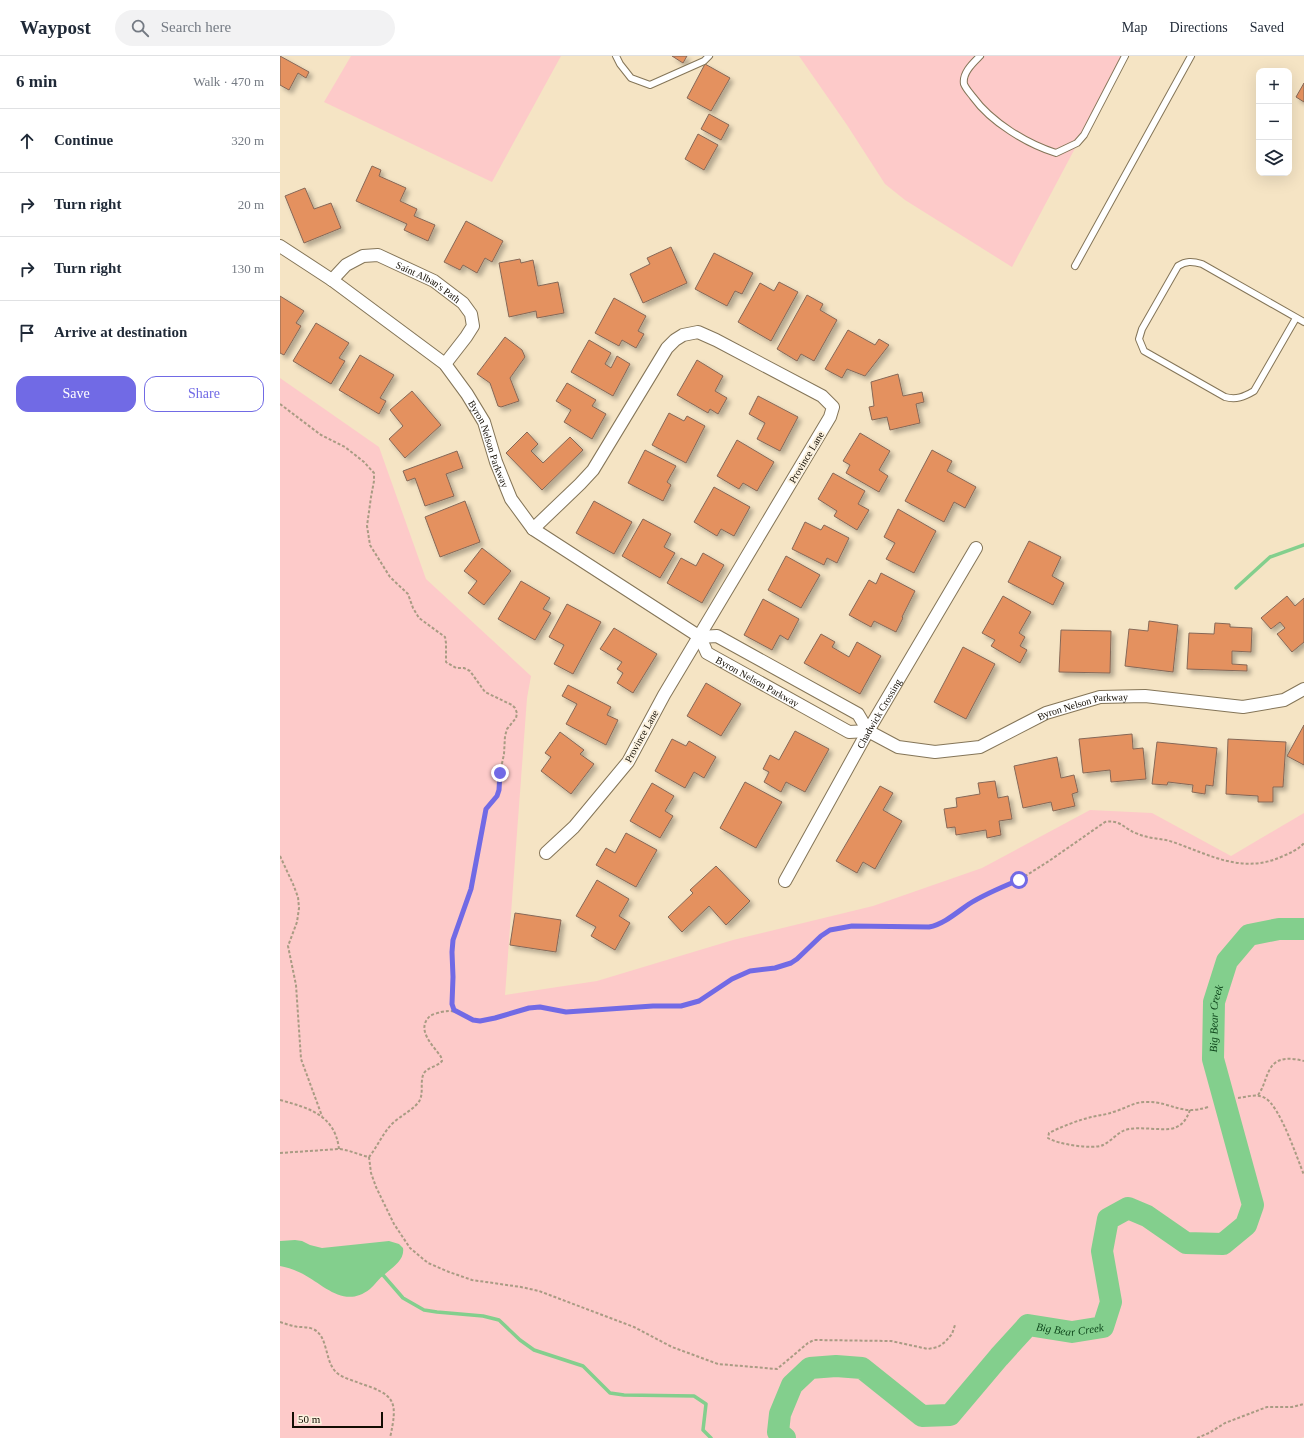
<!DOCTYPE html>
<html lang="en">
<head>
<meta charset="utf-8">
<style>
	body { margin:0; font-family:Georgia,serif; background:#f2f2f3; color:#1f2937 }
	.controls { position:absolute; right:12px; top:12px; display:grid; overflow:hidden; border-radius:8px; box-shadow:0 4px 16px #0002 }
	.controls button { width:36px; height:36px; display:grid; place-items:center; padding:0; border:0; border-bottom:1px solid #e0e1e3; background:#fff; color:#1f2937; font:20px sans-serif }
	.scale { position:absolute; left:12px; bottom:10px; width:91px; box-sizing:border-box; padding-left:4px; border:2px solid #130d03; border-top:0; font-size:11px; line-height:14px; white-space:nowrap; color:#130d03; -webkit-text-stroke:3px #fcf2df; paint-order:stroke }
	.stop { position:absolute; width:12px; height:12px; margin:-9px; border:3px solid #716ae5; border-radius:50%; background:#fff }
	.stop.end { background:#716ae5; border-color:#fff; box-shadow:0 1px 4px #0008 }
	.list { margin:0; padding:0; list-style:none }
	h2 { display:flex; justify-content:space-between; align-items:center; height:52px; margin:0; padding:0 16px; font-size:17px }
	h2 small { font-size:13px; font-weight:400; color:#747a83 }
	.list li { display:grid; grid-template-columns:26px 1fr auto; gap:12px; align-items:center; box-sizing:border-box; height:64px; padding:0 16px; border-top:1px solid #e0e1e3 }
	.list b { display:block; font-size:15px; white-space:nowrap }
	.list em { font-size:13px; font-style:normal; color:#747a83 }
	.actions { display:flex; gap:8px; padding:12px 16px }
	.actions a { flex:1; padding:9px 0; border:1px solid #716ae5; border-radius:12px; text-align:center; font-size:14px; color:#716ae5 }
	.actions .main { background:#716ae5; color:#fff }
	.icon { flex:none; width:22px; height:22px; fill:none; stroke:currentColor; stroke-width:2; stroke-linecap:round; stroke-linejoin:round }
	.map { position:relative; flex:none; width:1024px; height:1382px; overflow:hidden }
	header { display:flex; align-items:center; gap:24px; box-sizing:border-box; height:56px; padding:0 20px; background:#fff; border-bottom:1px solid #e0e1e3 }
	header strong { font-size:19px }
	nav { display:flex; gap:22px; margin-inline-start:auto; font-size:14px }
	.search { width:280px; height:36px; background:#f2f2f3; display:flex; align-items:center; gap:10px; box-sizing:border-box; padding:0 14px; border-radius:22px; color:#747a83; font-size:15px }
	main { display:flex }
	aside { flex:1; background:#fff }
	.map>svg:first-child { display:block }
	.green { fill:#fdcac9 }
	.water { fill:#83cf8d }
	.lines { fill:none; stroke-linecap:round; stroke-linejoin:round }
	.stream { stroke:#83cf8d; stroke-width:3.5 }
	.river { stroke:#83cf8d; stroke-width:22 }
	.building { fill:#e4915f; stroke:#866857; filter:url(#shadow) }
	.service-casing { stroke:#847558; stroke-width:8 }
	.minor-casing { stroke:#847558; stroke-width:14 }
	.path { stroke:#a99b83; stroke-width:2; stroke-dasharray:3 2; stroke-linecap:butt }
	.service { stroke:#fff; stroke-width:6 }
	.minor { stroke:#fff; stroke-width:12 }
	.route { stroke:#716ae5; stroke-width:5 }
	.labels { text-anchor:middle; stroke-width:4; stroke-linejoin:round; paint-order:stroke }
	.street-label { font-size:10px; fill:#130d03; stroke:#fcf2df }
	.water-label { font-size:11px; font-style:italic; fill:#0e451b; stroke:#fcf2df }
</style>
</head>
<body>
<header>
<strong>Waypost</strong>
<div class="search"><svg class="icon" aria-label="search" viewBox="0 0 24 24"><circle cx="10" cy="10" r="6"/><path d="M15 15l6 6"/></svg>Search here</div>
<nav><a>Map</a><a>Directions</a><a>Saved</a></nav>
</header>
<main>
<aside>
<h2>6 min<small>Walk · 470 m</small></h2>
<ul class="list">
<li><svg class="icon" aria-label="ahead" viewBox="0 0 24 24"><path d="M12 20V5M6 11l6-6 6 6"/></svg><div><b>Continue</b></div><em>320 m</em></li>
<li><svg class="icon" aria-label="right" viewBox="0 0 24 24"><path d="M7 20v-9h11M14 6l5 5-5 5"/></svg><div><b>Turn right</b></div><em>20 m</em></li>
<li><svg class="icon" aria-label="right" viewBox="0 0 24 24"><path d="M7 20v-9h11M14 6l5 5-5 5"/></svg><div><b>Turn right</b></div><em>130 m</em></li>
<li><svg class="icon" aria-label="arrive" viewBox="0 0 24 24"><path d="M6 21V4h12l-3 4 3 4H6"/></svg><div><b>Arrive at destination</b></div></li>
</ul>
<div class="actions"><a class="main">Save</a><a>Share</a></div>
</aside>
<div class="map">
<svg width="1024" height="1382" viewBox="0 0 1024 1382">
	<defs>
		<filter id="shadow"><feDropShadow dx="3.5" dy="3.5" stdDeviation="2" flood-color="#0004"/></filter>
	</defs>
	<rect width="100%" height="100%" fill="#f5e4c4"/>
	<path class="green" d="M 71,0 L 281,0 L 212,126 L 44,46 Z
		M 519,0 L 844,0 L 732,211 L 625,144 L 605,128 L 567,69 Z
		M 0,322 L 99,391 L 146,523 L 251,620 L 247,642 L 225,939 L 317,925 L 453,884 L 593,850 L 702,812 L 810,754 L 872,757 L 951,800 L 1024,757 L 1024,1381 L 1021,1382 L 0,1382 Z"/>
	<path class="water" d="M 15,1184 L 22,1185 L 30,1189 L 42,1192 L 109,1185 L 119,1188 L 123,1192 C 125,1204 113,1211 105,1218 C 99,1222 95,1229 90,1233 C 65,1253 45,1230 23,1218 C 17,1215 7,1211 0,1210 L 0,1185 Z"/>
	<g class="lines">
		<path class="stream" d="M 956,532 L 990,501 L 1024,489
			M 100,1218 L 103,1219 L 123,1242 L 144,1254 L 157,1256 L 203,1260 L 219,1264 L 240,1284 L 254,1294 L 303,1310 L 330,1337 L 344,1339 L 414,1340 L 426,1348 L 423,1374 L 431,1382"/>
		<path class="river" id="s1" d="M 505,1382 L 498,1376 L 500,1358 L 512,1329 L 530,1312 L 556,1310 L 582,1312 L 642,1360 L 670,1359 L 719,1301 L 748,1269 L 792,1276 L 823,1271 L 831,1246 L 822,1195 L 828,1163 L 848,1152 L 867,1160 L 906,1187 L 943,1188 L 966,1169 L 973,1149 L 933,1003 L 934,946 L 947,905 L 969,879 L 999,873 L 1024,873"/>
	</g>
	<path class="building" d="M 0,0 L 29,16 L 26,22 L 18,17 L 9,34 L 0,29 Z
		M 392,0 L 407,0 L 403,7 Z
		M 425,8 L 450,22 L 431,55 L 407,42 Z
		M 1024,27 L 1024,46 L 1016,41 Z
		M 429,58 L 449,69 L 441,84 L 421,73 Z
		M 418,78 L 438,89 L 424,114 L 405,103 Z
		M 92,110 L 101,114 L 99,120 L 126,132 L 120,145 L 137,153 L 134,160 L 155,169 L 148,185 L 124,174 L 127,168 L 76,145 Z
		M 25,132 L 34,153 L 51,147 L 61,172 L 24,187 L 5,140 Z
		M 186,165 L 223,185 L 212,206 L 205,202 L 197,217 L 183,209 L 180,214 L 164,206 Z
		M 391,191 L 407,227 L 363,247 L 350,218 L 370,208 L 367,202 Z
		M 434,197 L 473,217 L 462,238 L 455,235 L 447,250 L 415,233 Z
		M 240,203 L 241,207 L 253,204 L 258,230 L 278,226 L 284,257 L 257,262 L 256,255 L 229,261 L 219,207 Z
		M 499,226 L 518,236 L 491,285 L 458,266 L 480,227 L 494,235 Z
		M 527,239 L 543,248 L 540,254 L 557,264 L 534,305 L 521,298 L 517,305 L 497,293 Z
		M 0,240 L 24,255 L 16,267 L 21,270 L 4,299 L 0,297 Z
		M 334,242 L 366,260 L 358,275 L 364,278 L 356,292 L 342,284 L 339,290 L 315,277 Z
		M 36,267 L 69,287 L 59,302 L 65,305 L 51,328 L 13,305 Z
		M 568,274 L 595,289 L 599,283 L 609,289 L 585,320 L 567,313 L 562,322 L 545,313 Z
		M 225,281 L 242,294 L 245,301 L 230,322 L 239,345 L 221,351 L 218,350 L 210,327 L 197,318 Z
		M 309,284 L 331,297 L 325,308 L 331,312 L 337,300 L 350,308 L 333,340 L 291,316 Z
		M 80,299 L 114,319 L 100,342 L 106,345 L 99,358 L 59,334 Z
		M 417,304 L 443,320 L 435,335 L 447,342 L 438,358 L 430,353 L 428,357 L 397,339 Z
		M 618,318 L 623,340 L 642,336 L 644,346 L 636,348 L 640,367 L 610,374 L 607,361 L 592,364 L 589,351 L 594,350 L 591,326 Z
		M 287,327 L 316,344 L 312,350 L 326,358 L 312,383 L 284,366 L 291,354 L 276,345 Z
		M 132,335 L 161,369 L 125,402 L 109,383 L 123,370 L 110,354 Z
		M 478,340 L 518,361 L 500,395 L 477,383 L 485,367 L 469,358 Z
		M 389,357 L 404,365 L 407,360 L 425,370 L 406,407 L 372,389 Z
		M 247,376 L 258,388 L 251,395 L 263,407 L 290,381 L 303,394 L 262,434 L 226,397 Z
		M 580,377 L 610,395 L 599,414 L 608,420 L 599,436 L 566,417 L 570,409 L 563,405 Z
		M 457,384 L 494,406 L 477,435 L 463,427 L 459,433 L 437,420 Z
		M 365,394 L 396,410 L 387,426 L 391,429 L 383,445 L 348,427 Z
		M 652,394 L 672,405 L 667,415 L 696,431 L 685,452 L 674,446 L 664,466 L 625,445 Z
		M 177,395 L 183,412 L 166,418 L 174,440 L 145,450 L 135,422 L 127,425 L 123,415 Z
		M 553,417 L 585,435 L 578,448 L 589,454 L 577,474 L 554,460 L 557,455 L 538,443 Z
		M 434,431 L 470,451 L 454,480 L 441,473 L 437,480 L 414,466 Z
		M 185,445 L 200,486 L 160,501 L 145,461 Z
		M 314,445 L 352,466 L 334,498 L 296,477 Z
		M 618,453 L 656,475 L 634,517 L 606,503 L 615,487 L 604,481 Z
		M 363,463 L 391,478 L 384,491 L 395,497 L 380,522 L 342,500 Z
		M 525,466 L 541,474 L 544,469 L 569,482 L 557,507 L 547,502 L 544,509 L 512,493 Z
		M 749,485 L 781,501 L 772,520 L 784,527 L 773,549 L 728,526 Z
		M 202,492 L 231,515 L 204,549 L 188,537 L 197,525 L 184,515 Z
		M 423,497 L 444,509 L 422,547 L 387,527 L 401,502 L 416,510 Z
		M 506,500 L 540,519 L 521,552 L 488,534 Z
		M 601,517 L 635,535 L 622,561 L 623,562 L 616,576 L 594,565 L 591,571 L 569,559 L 589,524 L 596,528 Z
		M 241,525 L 270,542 L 263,553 L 271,557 L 255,584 L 218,563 Z
		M 723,540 L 751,556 L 739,577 L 745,581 L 740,590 L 747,594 L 740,607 L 711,590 L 715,584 L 702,577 Z
		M 1007,540 L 1015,550 L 1024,542 L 1024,586 L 1012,596 L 997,578 L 1005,572 L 1000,566 L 991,573 L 981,562 Z
		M 483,543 L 519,563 L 508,584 L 500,579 L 492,594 L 464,579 Z
		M 287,548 L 321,566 L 293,618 L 274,608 L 284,589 L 269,581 Z
		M 869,565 L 898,569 L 893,616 L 845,610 L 849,573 L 868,575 Z
		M 935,567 L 950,568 L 950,571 L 972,572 L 971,596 L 952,595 L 952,608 L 967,609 L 967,615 L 907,613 L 909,577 L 934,578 Z
		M 334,572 L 377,598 L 353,637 L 337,627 L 343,617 L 337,613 L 342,606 L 320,593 Z
		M 781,574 L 831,575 L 830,617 L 779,616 Z
		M 541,578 L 555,586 L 552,591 L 569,601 L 577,586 L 601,600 L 580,638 L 524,607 Z
		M 683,591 L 715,608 L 686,663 L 654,646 Z
		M 426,627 L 461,648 L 441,680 L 407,660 Z
		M 288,629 L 331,651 L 327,659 L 338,664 L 326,689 L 286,668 L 297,648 L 282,640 Z
		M 1024,669 L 1024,709 L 1007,700 Z
		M 515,675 L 549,693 L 525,736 L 506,726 L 501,736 L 484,726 L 489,716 L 483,713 L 490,699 L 499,704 Z
		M 280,676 L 304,694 L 300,698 L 314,708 L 291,738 L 261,715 L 271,701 L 265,697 Z
		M 852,678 L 853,693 L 863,692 L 866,723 L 831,726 L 830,714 L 803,717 L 799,683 Z
		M 392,683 L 406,690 L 409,685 L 436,701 L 424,722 L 414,716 L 405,732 L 375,715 Z
		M 948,683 L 1006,686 L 1003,731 L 993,731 L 993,746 L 978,746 L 978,740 L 946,738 Z
		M 877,686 L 937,692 L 933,730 L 926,729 L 925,738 L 912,736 L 913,729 L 888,726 L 887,729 L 872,728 Z
		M 777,701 L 781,722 L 794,719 L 798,736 L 792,738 L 795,750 L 773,755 L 771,746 L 743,752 L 734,710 Z
		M 715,725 L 718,742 L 728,740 L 732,763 L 719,765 L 721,779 L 707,782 L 706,774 L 676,779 L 675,771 L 667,772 L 664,753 L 677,751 L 676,742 L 700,738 L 698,727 Z
		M 465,726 L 502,746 L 476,792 L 440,772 Z
		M 372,727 L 394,740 L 385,755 L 393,760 L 380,782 L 350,765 Z
		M 600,730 L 613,737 L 603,754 L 622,765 L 595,813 L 583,806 L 577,817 L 556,805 Z
		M 346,777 L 377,794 L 356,831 L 316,809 L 326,792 L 335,797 Z
		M 436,810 L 470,845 L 446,869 L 429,850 L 402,876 L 388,861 L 413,837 L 410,834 Z
		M 317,824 L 349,843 L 339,860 L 350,867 L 335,894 L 311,880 L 316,871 L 296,860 Z
		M 235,857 L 281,864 L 276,896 L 230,889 Z"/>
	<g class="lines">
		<defs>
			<path id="service" d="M 336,0 L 340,8 L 351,22 L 370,29 L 424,5 L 429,0
				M 700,0 C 693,7 682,17 684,28 C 686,33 690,37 693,41 C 711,66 747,88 776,97 L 797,87 L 804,79 L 845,0
				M 795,210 L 911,0
				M 1016,262 L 974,335 C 964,341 956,344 945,341 L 864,295 L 859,283 L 862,273 L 898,210 C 906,205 912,205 922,208 L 1024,266"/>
			<g id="minor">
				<path id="s2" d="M 0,190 L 52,224 L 165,308 L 187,338 L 204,366 L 216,406 L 231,443 L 253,473 L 420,581 L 427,597 L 569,676 L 588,675 L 618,691 L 655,696 L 700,691 L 766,657 L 820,641 L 865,640 L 963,651 L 1004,644 L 1024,633"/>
				<path id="s3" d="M 52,224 L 66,209 L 83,200 L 98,199 L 154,225 L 183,247 L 191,258 L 193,270 L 186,281 L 165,308"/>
				<path d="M 253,473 L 300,428 L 313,414 L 387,292 L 395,284 L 403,279 L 418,276 L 436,284 L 542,340 L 553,351 L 550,361 L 384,639 L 348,706 L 294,771 L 266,797"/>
				<path d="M 420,581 L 437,580 L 578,658 L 588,675"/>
				<path id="s4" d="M 505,825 L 588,675 L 696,492"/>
			</g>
		</defs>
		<use href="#service" class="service-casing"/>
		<use href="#minor" class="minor-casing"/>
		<path class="path" d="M 0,348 L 41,379 L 65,391 L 84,406 L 94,417 L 94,425 L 91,441 L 87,470 L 90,489 L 110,521 L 128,538 L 133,552 L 139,562 L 165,581 L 166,587 L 166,606 L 176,612 L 184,612 L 190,615 L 205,636 L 232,649 L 235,652 L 237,657 L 236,662 L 227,673 L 225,680 L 224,698 L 220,717 L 219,734 L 217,740 L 206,753 L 191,833 L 173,884 L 172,896 L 173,921 L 172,948 L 174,954
			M 0,800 L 13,828 L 18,841 L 19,852 L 17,866 L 8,890 L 16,929 L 21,1003 L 42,1060
			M 978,1039 C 984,1031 985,1022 990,1013 C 997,1000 1012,1002 1024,1005
			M 958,1042 C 967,1041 977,1037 985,1042 C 1000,1050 1017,1102 1024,1119
			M 0,1044 C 29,1052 55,1059 59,1093
			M 910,1054 C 906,1065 901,1071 890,1073 C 877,1074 862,1071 849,1073 C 838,1075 832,1085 823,1089 C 813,1094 777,1088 768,1082 L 769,1077 C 778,1072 801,1063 812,1061 C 819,1059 826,1059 833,1056 C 845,1053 855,1045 868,1046 C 892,1046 901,1060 928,1051
			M 0,1097 L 59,1093 C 70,1094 79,1099 89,1101 C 98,1090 103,1076 114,1066 C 122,1059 131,1055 138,1047 C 145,1038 139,1026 144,1017 C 148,1011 157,1011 162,1005 L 161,1001 C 154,990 135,974 150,960 C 153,958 158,957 161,956 C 182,951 184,966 201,965 C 221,964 239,951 259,951 C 268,951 277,955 286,956 C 299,957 317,954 331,953 C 345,952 359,951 373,950 C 382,950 391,951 400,950 C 426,948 445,923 470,915 C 483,911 498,914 511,907 C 526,899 534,882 550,874 C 570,865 625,871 649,871 L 656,870 L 669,863 L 690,848 L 714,834 L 739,824 L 769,805 L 825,766 C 841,763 845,774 858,778 C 869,783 882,782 893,786 C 930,799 962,818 1001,801 C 1010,797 1018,794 1024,787
			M 89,1101 L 91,1117 L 96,1131 L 114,1168 L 130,1192 L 148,1207 L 169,1216 L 192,1224 L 241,1231 L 259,1235 L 354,1271 L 392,1291 L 438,1308 L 497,1313 L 528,1287 L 534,1284 L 611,1285 L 648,1293 L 658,1291 L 665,1286 L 672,1278 L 675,1269
			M 0,1266 C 6,1268 12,1270 18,1271 C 23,1271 28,1271 33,1273 C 49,1280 44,1306 57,1317 C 63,1322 72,1324 79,1327 C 116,1339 118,1345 110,1382
			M 917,1382 L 929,1377 L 945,1367 L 987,1351 L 1012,1351 L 1024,1348"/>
		<use href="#service" class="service"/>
		<use href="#minor" class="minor"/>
	</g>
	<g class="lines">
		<path class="route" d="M 220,717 L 219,734 L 217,740 L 206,753 L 191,833 L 173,884 L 172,896 L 173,921 L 172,948 L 174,954 L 193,964 L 200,965 L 215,962 L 249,952 L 260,951 L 286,956 L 373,950 L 401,950 L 419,945 L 452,923 L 470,915 L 495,912 L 511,907 L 517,903 L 541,880 L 550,874 L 572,870 L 649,871 C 664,868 676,857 689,848 C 705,838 722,831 739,824"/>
	</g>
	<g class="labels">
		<g class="street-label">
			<text dy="4" stroke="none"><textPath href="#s3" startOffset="112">Saint Alban's Path</textPath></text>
			<text dy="4" stroke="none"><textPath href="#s2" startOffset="295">Byron Nelson Parkway</textPath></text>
			<text transform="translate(526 401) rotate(-59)" y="4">Province Lane</text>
			<text dy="4" stroke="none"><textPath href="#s2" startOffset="666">Byron Nelson Parkway</textPath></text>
			<text dy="4" stroke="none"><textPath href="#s2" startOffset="1018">Byron Nelson Parkway</textPath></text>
			<text dy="4" stroke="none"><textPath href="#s4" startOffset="192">Chadwick Crossing</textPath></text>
			<text transform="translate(361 680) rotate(-61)" y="4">Province Lane</text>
		</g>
		<g class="water-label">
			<text dy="4" stroke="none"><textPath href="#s1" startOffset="917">Big Bear Creek</textPath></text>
			<text dy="4" stroke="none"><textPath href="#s1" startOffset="402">Big Bear Creek</textPath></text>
		</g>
	</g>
</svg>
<div class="controls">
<button>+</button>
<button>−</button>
<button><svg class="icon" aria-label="layers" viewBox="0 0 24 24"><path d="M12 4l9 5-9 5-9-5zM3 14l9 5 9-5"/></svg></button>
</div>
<div class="scale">50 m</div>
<div class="stop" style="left:739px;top:824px"></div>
<div class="stop end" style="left:220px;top:717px"></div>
</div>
</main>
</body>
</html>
